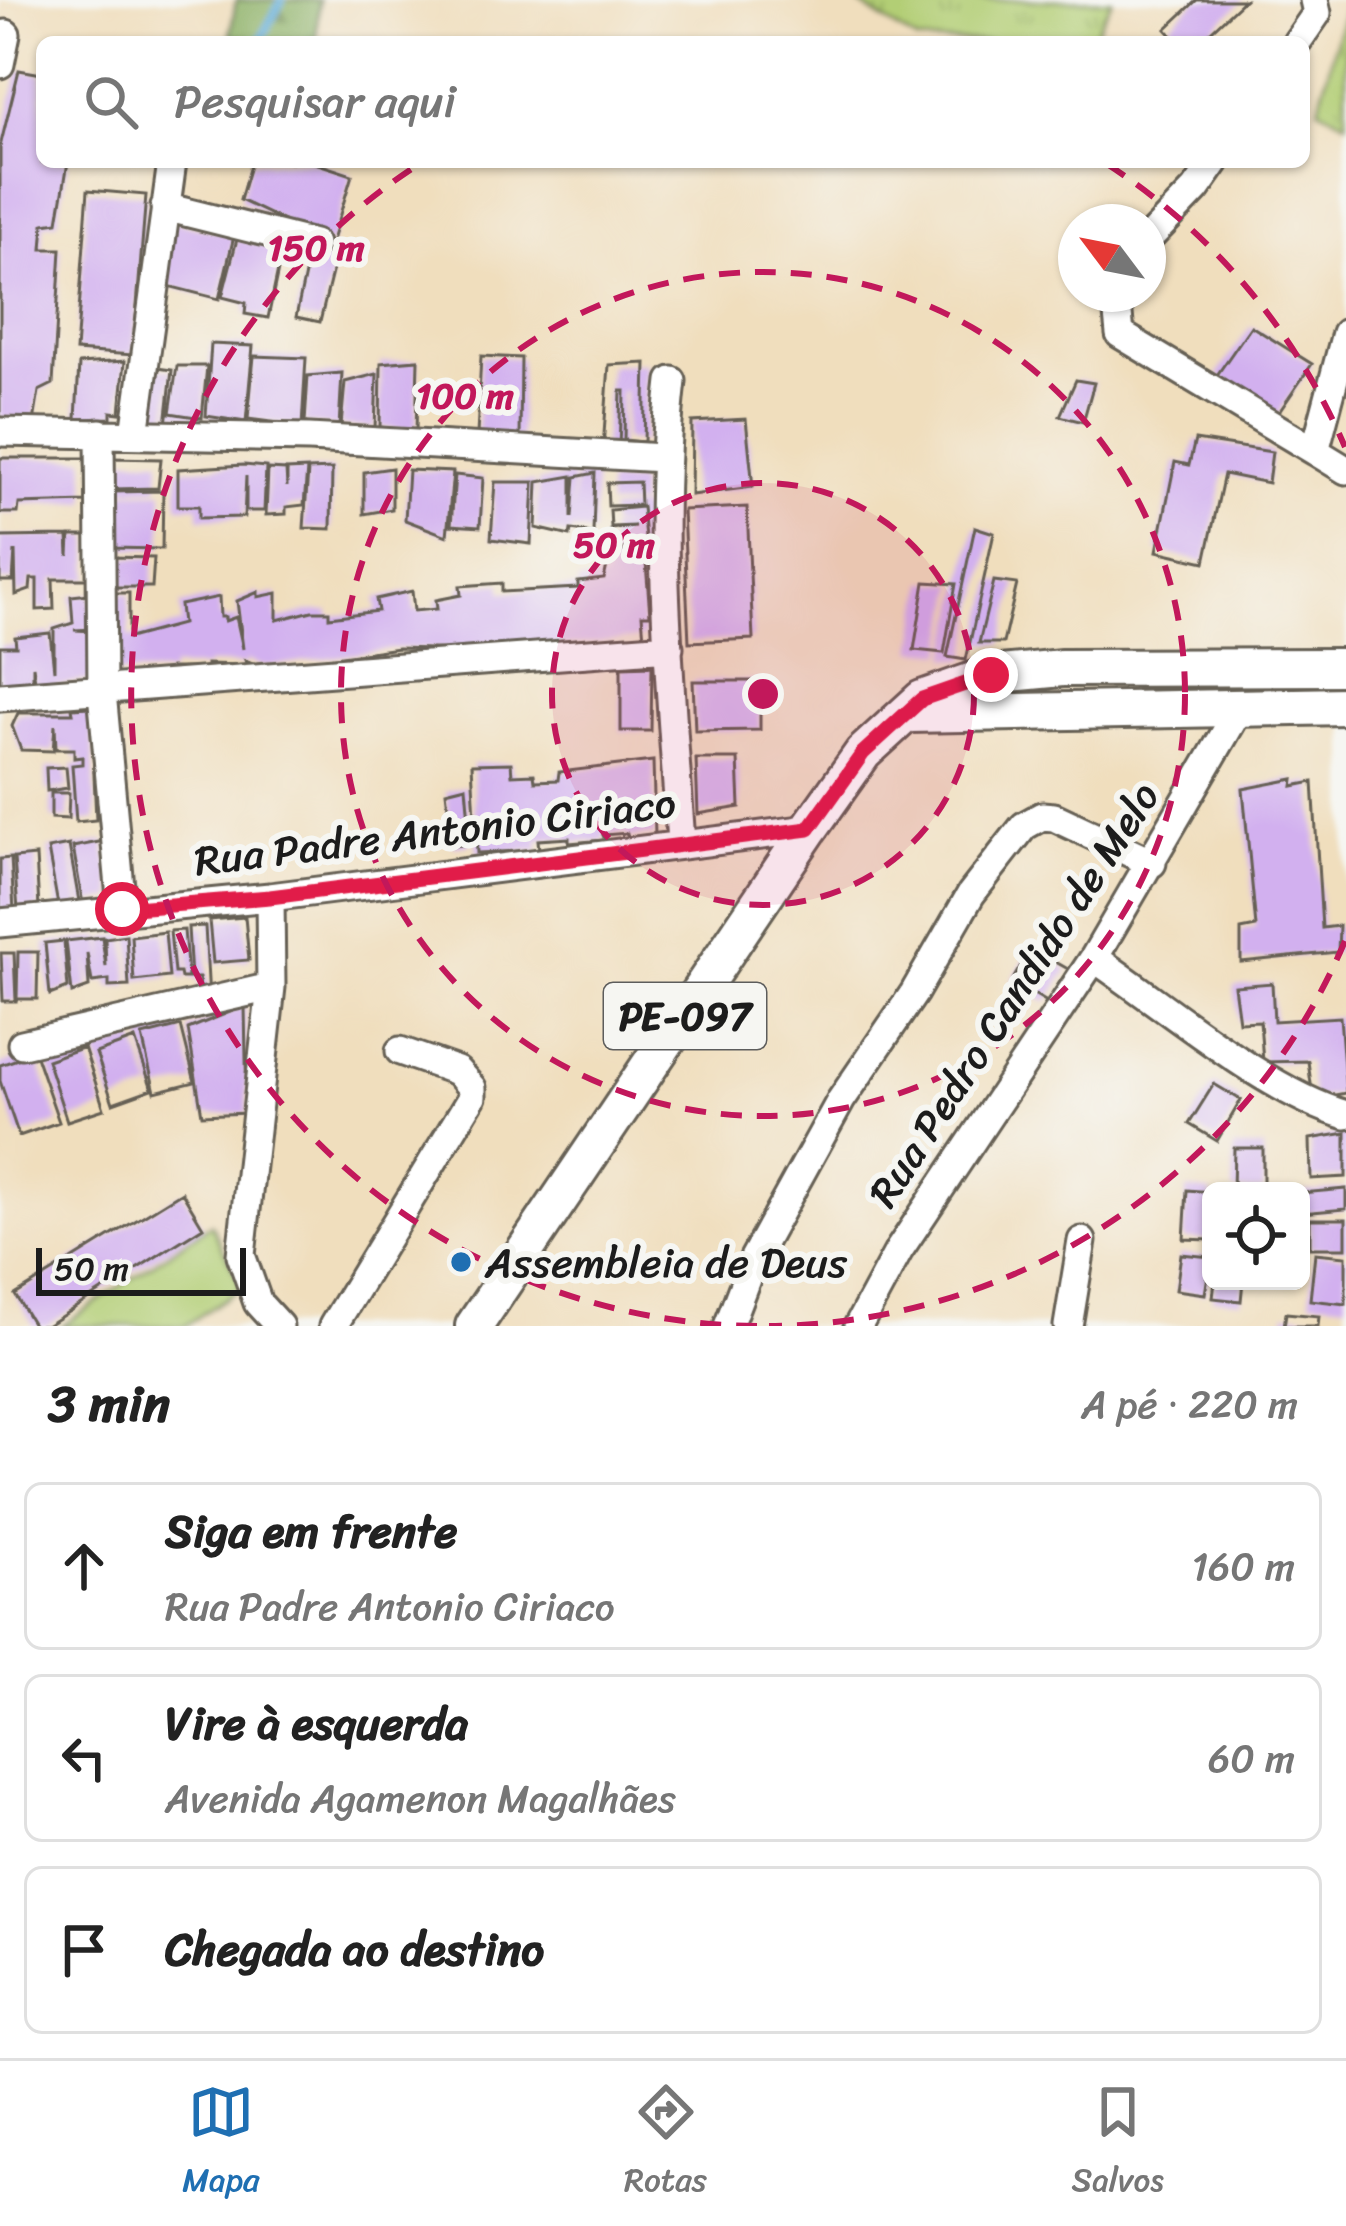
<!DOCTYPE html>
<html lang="pt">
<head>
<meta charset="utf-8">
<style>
	body { margin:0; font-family:Sriracha,sans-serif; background:#f6f6f6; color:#222 }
	.controls { position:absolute; right:36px; bottom:36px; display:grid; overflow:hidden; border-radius:18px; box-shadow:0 3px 9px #0004 }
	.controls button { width:108px; height:108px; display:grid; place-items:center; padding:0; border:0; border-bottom:3px solid #e0e0e0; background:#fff; color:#222; font:60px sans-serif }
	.compass { position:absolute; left:1058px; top:204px; width:108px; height:108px; border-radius:50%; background:#fff; box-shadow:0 3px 9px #0004; rotate:302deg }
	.scale { position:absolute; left:36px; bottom:30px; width:210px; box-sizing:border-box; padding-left:12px; border:6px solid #1c1c1c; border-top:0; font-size:33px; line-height:42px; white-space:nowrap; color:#1c1c1c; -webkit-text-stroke:9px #f6f6f2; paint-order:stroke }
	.stop { position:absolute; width:36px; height:36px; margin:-27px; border:9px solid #e11d48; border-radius:50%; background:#fff }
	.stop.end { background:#e11d48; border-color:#fff; box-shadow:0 3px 12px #0008 }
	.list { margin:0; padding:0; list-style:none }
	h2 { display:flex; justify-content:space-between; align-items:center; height:156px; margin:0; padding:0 48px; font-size:51px }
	h2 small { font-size:39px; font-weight:400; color:#767676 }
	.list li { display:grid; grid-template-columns:78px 1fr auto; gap:36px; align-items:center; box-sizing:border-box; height:168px; margin:0 24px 24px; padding:0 24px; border:3px solid #e0e0e0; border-radius:18px }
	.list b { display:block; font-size:45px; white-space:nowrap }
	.list p { margin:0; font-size:39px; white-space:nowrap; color:#767676 }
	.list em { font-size:39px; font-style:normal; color:#767676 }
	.icon { flex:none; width:66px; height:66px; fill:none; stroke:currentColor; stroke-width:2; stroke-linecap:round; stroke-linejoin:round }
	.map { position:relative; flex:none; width:1346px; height:1326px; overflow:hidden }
	.search { position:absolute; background:#fff; box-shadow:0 3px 9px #0004; left:36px; right:36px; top:36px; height:132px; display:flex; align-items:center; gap:30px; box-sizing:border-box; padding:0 42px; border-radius:18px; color:#767676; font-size:45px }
	.sheet { height:732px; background:#fff }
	nav { display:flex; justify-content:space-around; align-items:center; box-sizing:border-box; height:168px; border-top:3px solid #e0e0e0; background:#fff; font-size:33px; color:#767676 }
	nav a { display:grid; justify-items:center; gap:6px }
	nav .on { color:#1f6fb2 }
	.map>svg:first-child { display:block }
	.grass { fill:url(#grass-tufts); stroke:#677548; stroke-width:3 }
	.forest { fill:url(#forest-firs); stroke:#546641; stroke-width:3 }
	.green { fill:#b2ce74; stroke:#677548; stroke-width:3 }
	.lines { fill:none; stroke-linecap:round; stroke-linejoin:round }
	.stream { stroke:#5daad6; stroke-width:9 }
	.building { fill:#d2b0ef }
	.minor-casing { stroke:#666054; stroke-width:33 }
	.major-casing { stroke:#666054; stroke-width:42 }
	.minor { stroke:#fff; stroke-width:27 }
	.major { stroke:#fff; stroke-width:36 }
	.route { stroke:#e11d48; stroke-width:15 }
	.ring { fill:none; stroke:#c2185b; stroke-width:6; stroke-dasharray:21 15 }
	.poi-dot { fill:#1f6fb2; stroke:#f6f6f2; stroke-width:4.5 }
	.labels { text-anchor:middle; stroke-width:12; stroke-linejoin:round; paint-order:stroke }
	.shield { fill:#f6f6f2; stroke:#5d5d5c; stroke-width:3 }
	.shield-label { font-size:39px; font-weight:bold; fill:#1c1c1c }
	.street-label { font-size:42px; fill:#1c1c1c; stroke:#f6f6f2 }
	.poi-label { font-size:42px; fill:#1c1c1c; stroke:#f6f6f2; text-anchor:start }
	.centre { fill:#c2185b; stroke:#f6f6f2; stroke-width:6 }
	.ring-label { font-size:36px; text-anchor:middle; font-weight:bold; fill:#c2185b; stroke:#f6f6f2; stroke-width:12; stroke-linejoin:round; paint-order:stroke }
</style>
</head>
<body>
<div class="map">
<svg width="1346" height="1326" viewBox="0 0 1346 1326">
	<defs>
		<pattern id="grass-tufts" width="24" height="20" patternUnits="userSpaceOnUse" patternTransform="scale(3)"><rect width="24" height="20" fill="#b2ce74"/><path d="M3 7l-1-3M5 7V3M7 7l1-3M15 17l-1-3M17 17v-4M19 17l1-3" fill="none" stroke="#98b064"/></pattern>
		<pattern id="forest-firs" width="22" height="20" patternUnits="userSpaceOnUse" patternTransform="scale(3)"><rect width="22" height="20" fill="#8db166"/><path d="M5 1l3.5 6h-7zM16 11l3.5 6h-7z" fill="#728f53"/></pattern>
	</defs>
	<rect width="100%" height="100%" fill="#f6f6f2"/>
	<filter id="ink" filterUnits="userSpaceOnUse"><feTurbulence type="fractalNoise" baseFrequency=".00833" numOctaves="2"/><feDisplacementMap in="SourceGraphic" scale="24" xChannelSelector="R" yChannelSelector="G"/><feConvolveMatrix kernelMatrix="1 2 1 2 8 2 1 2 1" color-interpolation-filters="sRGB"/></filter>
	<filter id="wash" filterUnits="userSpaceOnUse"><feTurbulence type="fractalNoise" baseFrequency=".004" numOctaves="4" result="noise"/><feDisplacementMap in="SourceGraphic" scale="48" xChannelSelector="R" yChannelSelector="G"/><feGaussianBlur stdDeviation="2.7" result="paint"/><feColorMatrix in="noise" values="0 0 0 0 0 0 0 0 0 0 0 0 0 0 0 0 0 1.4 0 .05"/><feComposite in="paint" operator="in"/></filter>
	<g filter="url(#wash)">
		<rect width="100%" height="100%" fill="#f0debd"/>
		<path class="grass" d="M 853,0 L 1112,0 L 1091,42 L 918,42 Z
			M 1346,0 L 1346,122 L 1319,108 Z"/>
		<path class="forest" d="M 236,0 L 319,0 L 316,42 L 255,42 L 230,35 Z"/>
		<path class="green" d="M 211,1224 L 242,1287 L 185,1326 L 62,1326 Z"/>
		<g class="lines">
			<path class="stream" d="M 259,42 L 282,0"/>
		</g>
		<g id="blocks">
			<path class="building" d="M 1197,0 L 1244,0 L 1199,42 L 1178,42 L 1166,29 Z
				M 19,70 L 42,74 L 42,162 L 68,162 L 58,222 L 44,224 L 42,249 L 61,249 L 53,384 L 39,391 L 34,422 L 0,417 L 0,147 Z
				M 251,162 L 312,162 L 352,175 L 331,244 L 281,230 L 284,221 L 240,200 Z
				M 88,190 L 146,195 L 133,355 L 76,351 Z
				M 171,221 L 234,236 L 219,299 L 160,284 Z
				M 237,239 L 282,251 L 268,318 L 245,314 L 246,303 L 222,297 Z
				M 310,250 L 336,256 L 320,322 L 296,317 Z
				M 1251,326 L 1312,364 L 1277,415 L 1217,375 Z
				M 211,344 L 253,346 L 246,422 L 206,416 Z
				M 254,356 L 306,358 L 302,426 L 248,419 Z
				M 481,356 L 521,358 L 520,438 L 477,435 Z
				M 418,360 L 416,431 L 380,427 L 381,363 Z
				M 125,361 L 120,413 L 111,412 L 111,418 L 76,419 L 79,364 Z
				M 646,363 L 644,442 L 624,440 L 625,391 L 621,391 L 619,449 L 603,448 L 609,365 Z
				M 177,366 L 207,366 L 202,418 L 170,413 Z
				M 150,367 L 172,370 L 166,425 L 145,422 Z
				M 342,373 L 339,427 L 305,423 L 308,376 Z
				M 377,374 L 375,428 L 341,426 L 345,382 Z
				M 1076,380 L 1094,383 L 1083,422 L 1060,416 Z
				M 746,419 L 753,487 L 691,495 L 692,422 Z
				M 1195,440 L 1272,452 L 1268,483 L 1224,474 L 1205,562 L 1157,551 L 1175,462 L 1189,465 Z
				M 0,458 L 85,458 L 87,502 L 19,504 L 18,513 L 0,513 Z
				M 111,458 L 161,459 L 158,488 L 112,489 Z
				M 244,465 L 266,467 L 264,511 L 246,511 L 246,476 L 244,517 L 199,518 L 199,506 L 178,506 L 178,469 Z
				M 392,468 L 392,509 L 364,514 L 364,472 Z
				M 268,469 L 286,470 L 287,487 L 287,470 L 307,469 L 304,505 L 286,507 L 286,514 L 266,515 Z
				M 332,469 L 331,529 L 304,528 L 308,470 Z
				M 408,470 L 453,472 L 447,536 L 405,520 Z
				M 595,473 L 593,533 L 571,530 L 570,536 L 536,528 L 538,482 L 572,476 L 572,518 L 575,477 Z
				M 455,475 L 483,478 L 480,527 L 451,525 Z
				M 495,482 L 534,482 L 531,544 L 491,539 Z
				M 639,482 L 640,505 L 608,506 L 607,483 Z
				M 163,491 L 162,549 L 111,548 L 112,492 Z
				M 642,507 L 646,548 L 610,549 L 610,529 L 635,526 L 611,527 L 610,510 Z
				M 747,507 L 753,639 L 689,642 L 683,510 Z
				M 975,527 L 994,533 L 966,660 L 947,657 Z
				M 68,536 L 69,556 L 70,536 L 90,536 L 89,579 L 53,579 L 54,609 L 37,610 L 37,579 L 31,579 L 30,590 L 16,595 L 15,551 L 13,581 L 0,581 L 0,537 Z
				M 645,550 L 650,615 L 642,615 L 644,638 L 504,651 L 398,648 L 278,665 L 261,666 L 245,660 L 247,665 L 207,664 L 207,668 L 171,668 L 171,673 L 111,674 L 105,593 L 129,593 L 129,638 L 182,624 L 180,605 L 219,597 L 220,617 L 225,617 L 225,621 L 236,617 L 243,649 L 237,601 L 258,592 L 258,597 L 277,593 L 277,620 L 312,611 L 329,611 L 329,617 L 378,611 L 376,599 L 412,591 L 414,611 L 437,609 L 436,600 L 461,595 L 460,586 L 502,583 L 502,592 L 578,588 L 578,582 L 604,579 L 610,552 Z
				M 110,557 L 154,558 L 152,587 L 106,587 Z
				M 994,581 L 1017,584 L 1003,643 L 979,643 Z
				M 925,582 L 956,584 L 944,653 L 914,650 Z
				M 90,594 L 93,629 L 74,630 L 94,631 L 95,679 L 36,688 L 33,666 L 33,683 L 0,687 L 0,646 L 16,646 L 15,637 L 50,633 L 54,670 L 54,629 L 73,623 L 71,596 Z
				M 652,666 L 651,731 L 621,731 L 621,667 Z
				M 693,681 L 760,681 L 760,730 L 695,731 Z
				M 91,707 L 96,820 L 76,822 L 72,765 L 82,764 L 82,757 L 74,758 L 74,749 L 56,749 L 55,725 L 53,751 L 21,750 L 12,726 L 18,713 L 73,713 L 72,708 Z
				M 696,759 L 738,759 L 740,807 L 698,814 Z
				M 653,761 L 655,835 L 628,838 L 627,833 L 603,835 L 605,840 L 569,843 L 569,838 L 538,840 L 539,850 L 477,853 L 472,764 L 511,763 L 512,775 L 534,774 L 535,781 L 558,780 L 559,772 Z
				M 66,767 L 68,788 L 47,791 L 46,768 Z
				M 1294,779 L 1293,786 L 1313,782 L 1322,928 L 1339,926 L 1338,952 L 1241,962 L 1241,930 L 1256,927 L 1243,789 Z
				M 466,786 L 471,844 L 453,846 L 446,791 Z
				M 51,793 L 69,793 L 68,819 L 51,818 Z
				M 104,841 L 114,898 L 83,904 L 73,847 Z
				M 69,845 L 80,907 L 59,911 L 48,849 Z
				M 36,856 L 39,908 L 18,910 L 14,858 Z
				M 11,858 L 14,911 L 0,912 L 0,859 Z
				M 245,917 L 249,960 L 213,963 L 209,920 Z
				M 205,926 L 209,999 L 201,999 L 199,978 L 191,978 L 188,927 Z
				M 184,930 L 188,978 L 181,978 L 180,973 L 174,973 L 170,931 Z
				M 165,932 L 169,977 L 134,981 L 131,936 Z
				M 126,935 L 129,986 L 109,987 L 109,980 L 92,982 L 87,953 L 89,987 L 72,993 L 66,941 L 102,937 L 106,967 L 105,938 Z
				M 64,941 L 68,988 L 50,995 L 45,943 Z
				M 1031,948 L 1068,969 L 1047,1002 L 1012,981 Z
				M 18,952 L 38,952 L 37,999 L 17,999 Z
				M 1,953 L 14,953 L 16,1001 L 3,1001 Z
				M 1272,983 L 1274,1021 L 1340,1017 L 1346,1093 L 1313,1099 L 1308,1061 L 1263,1062 L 1260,1021 L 1239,1022 L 1234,986 Z
				M 245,1006 L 247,1113 L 202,1115 L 188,1029 Z
				M 181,1026 L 195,1082 L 155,1092 L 142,1036 Z
				M 135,1039 L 152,1089 L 113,1103 L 96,1053 Z
				M 84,1047 L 104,1109 L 67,1121 L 47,1060 Z
				M 35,1053 L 59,1122 L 19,1136 L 0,1081 L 0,1065 Z
				M 1214,1084 L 1241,1100 L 1217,1141 L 1189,1124 Z
				M 1346,1133 L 1346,1177 L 1311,1179 L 1310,1139 Z
				M 1234,1148 L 1263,1148 L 1263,1191 L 1233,1191 Z
				M 1346,1189 L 1346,1209 L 1301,1213 L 1301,1193 Z
				M 1187,1190 L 1211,1192 L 1210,1240 L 1184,1239 Z
				M 182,1192 L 203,1227 L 46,1326 L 34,1326 L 15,1295 Z
				M 1310,1219 L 1346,1219 L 1346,1248 L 1310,1248 Z
				M 1315,1253 L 1346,1256 L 1346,1304 L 1310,1300 Z
				M 1181,1254 L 1211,1257 L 1205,1294 L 1176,1290 Z
				M 1215,1281 L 1243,1281 L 1241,1301 L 1213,1298 Z
				M 1286,1313 L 1319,1316 L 1318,1326 L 1284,1326 Z"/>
		</g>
	</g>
	<g filter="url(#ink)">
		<use href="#blocks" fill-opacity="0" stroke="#666054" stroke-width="3"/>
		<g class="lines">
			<defs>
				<path id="minor" d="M 1297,42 L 1317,13 L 1314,0
					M 0,64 L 6,34
					M 165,207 L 314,244
					M 1148,239 L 1196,189 L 1215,162
					M 1116,294 L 1120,334 L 1315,451
					M 1346,333 L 1315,451 L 1346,470
					M 672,381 C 654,534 671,690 681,843
					M 0,432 L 309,438 L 663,458
					M 100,433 L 102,692 L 122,909
					M 135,434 L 172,162
					M 0,697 L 669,647
					M 270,897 L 271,987 L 241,1255 L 258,1303 L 279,1326
					M 0,923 L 270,897 L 809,829
					M 1094,958 C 1166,1006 1266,1092 1346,1115
					M 22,1044 L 271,987
					M 333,1326 L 472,1097 L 472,1088 L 457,1071 L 400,1051
					M 728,1326 L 754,1258 L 841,1100 L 914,993 L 971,894 L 1024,826 L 1042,816 L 1054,817 L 1152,863
					M 858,1326 L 899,1250 L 1094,958 L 1240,708
					M 1068,1326 L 1082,1241"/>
				<path id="major" d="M 909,714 L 1346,706
					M 474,1326 L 809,829 L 863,753 L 922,699 L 990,675 L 1062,668 L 1346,667"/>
			</defs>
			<use href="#minor" class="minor-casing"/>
			<use href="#major" class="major-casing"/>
			<use href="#minor" class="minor"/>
			<use href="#major" class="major"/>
		</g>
	</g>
	<g class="lines" filter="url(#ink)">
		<path class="route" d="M 122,909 L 270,897 L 809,829 L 863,753 L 922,699 L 991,675"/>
	</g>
	<circle cx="763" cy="694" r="211" fill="#c2185b" fill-opacity=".12"/>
	<g class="ring">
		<circle cx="763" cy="694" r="211"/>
		<circle cx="763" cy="694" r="422"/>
		<path d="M1345 941A632 632 0 0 1 769 1326M757 1326A632 632 0 0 1 419 164M1107 164A632 632 0 0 1 1345 447"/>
	</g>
	<circle class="poi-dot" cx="461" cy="1262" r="12"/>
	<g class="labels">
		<rect class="shield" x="604" y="983" width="162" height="66" rx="9"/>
		<g class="shield-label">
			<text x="685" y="1030">PE-097</text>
		</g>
		<g class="street-label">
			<text transform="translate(435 831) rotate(-7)" y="15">Rua Padre Antonio Ciriaco</text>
			<text transform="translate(1013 994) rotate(-57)" y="15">Rua Pedro Candido de Melo</text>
		</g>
		<g class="poi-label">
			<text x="485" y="1277">Assembleia de Deus</text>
		</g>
	</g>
	<circle cx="763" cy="694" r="18" class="centre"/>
	<g class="ring-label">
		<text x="316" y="260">150 m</text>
		<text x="465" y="408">100 m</text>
		<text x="614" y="557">50 m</text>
	</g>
</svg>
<div class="controls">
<button><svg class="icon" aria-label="locate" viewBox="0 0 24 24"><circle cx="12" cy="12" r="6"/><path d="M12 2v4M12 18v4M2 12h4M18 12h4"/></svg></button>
</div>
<svg class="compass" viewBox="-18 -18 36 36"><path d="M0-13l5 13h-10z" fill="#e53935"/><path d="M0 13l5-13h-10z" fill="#767676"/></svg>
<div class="scale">50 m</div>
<div class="stop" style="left:122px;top:909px"></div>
<div class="stop end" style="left:991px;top:675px"></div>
<div class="search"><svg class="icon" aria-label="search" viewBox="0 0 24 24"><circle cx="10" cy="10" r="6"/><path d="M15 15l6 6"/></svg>Pesquisar aqui</div>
</div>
<section class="sheet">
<h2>3 min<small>A pé · 220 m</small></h2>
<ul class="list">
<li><svg class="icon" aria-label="ahead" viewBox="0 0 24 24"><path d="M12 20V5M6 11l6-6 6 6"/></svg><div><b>Siga em frente</b><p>Rua Padre Antonio Ciriaco</p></div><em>160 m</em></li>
<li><svg class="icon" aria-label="left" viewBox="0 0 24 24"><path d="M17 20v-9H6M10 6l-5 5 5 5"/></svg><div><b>Vire à esquerda</b><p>Avenida Agamenon Magalhães</p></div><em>60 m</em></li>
<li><svg class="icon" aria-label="arrive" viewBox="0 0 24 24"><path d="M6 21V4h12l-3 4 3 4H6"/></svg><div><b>Chegada ao destino</b></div></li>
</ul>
</section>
<nav>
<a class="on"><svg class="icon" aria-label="map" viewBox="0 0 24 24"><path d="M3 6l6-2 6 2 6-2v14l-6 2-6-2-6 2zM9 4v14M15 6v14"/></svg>Mapa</a>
<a><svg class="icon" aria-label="directions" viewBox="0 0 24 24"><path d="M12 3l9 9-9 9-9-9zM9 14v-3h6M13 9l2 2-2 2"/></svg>Rotas</a>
<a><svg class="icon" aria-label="saved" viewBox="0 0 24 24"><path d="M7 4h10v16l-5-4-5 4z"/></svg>Salvos</a>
</nav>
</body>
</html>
